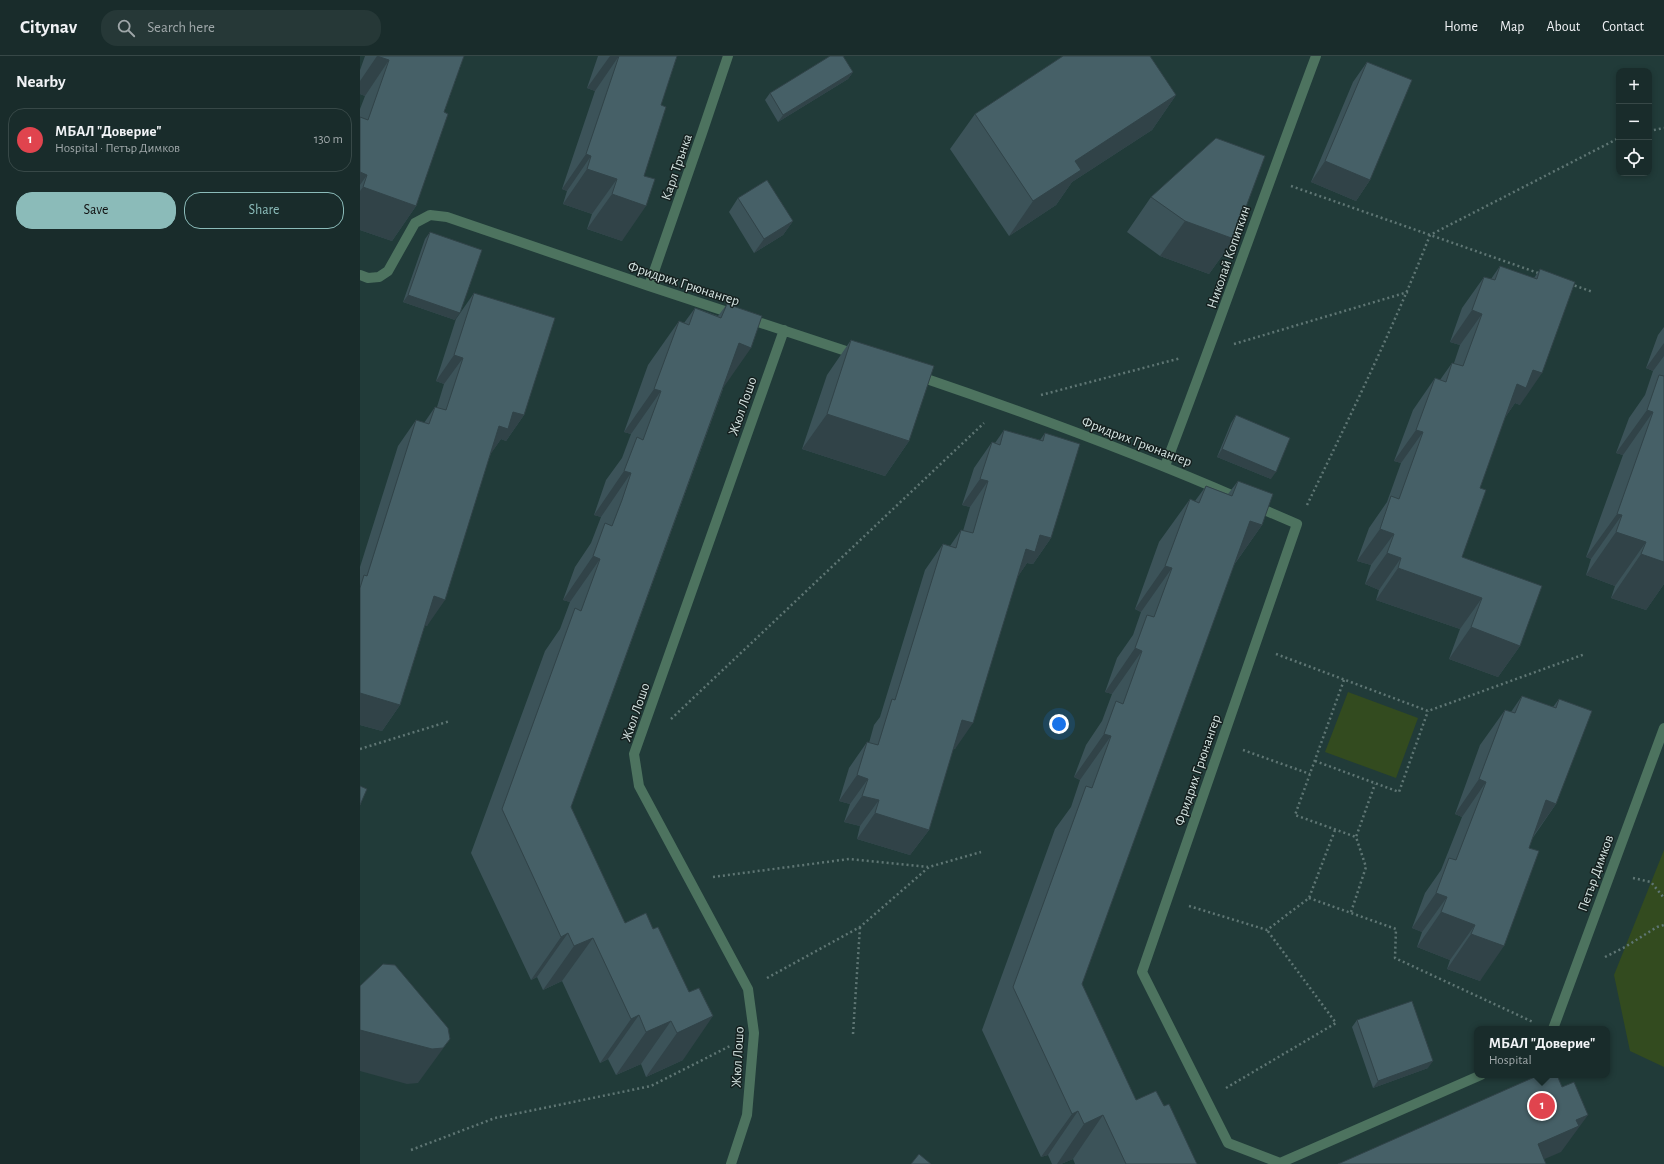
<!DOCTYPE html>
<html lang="en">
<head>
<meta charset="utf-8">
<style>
	body { margin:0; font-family:"Alegreya Sans",sans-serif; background:#263837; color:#f1f3f6 }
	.controls { position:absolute; right:12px; top:12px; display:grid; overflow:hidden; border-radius:8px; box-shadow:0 2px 6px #0003 }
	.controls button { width:36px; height:36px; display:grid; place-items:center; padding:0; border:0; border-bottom:1px solid #374847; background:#192c2b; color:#f1f3f6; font:20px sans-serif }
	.you { position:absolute; left:699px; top:668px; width:14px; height:14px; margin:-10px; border:3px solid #fff; border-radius:50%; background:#1a73e8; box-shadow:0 0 0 6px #1a73e833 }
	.badge { display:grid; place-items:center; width:26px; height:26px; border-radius:50%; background:#8bbbb9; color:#fff; font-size:13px; font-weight:700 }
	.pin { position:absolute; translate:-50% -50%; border:2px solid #fff; box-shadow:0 1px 4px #0006 }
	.popup { position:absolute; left:1114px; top:970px; width:136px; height:52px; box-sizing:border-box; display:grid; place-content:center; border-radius:8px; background:#192c2b; filter:drop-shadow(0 1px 3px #0005); font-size:13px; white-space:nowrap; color:#9fa7a9 }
	.popup b { font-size:15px; color:#f1f3f6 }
	.popup::after { content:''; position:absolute; left:50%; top:100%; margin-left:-8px; border:8px solid transparent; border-top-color:#192c2b }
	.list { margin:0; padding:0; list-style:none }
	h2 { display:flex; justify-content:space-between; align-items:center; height:52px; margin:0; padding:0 16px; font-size:17px }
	h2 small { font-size:13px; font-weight:400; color:#9fa7a9 }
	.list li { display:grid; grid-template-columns:26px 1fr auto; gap:12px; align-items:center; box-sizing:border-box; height:64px; margin:0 8px 8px; padding:0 8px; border:1px solid #374847; border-radius:16px }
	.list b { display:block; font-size:15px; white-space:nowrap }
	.list p { margin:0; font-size:13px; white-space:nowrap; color:#9fa7a9 }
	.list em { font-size:13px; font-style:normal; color:#9fa7a9 }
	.actions { display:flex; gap:8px; padding:12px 16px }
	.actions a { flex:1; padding:9px 0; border:1px solid #8bbbb9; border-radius:16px; text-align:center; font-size:14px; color:#8bbbb9 }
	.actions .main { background:#8bbbb9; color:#111 }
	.icon { flex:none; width:22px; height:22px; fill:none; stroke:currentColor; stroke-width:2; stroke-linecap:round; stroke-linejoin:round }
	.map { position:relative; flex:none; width:1304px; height:1108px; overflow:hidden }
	header { display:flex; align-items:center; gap:24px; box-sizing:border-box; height:56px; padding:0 20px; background:#192c2b; border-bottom:1px solid #374847 }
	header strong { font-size:19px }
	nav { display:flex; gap:22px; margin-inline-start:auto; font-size:14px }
	.search { width:280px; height:36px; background:#263837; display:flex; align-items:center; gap:10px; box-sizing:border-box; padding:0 14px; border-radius:16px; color:#9fa7a9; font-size:15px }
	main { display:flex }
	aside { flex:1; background:#192c2b }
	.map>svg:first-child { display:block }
	.green { fill:#334b1f }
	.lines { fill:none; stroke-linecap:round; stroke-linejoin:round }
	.path { stroke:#5f7674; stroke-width:2.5; stroke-dasharray:2 3; stroke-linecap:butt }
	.minor { stroke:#4d735f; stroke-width:10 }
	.wall { fill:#3c5359 }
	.shaded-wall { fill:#314348 }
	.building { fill:#466067; stroke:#314348 }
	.labels { text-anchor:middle; stroke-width:3; stroke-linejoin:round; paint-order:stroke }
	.street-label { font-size:14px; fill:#d4e3e1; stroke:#15201f }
</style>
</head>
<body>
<header>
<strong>Citynav</strong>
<div class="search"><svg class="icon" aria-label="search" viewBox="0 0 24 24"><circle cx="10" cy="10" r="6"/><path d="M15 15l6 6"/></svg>Search here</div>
<nav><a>Home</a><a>Map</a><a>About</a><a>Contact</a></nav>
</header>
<main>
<aside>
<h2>Nearby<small></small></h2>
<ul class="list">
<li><span class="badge" style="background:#e0444e">1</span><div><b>МБАЛ &quot;Доверие&quot;</b><p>Hospital · Петър Димков</p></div><em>130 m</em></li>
</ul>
<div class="actions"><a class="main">Save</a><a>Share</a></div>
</aside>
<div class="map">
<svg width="1304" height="1108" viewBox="0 0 1304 1108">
	<rect width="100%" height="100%" fill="#213b39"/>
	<path class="green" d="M 988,636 L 1058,662 L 1036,722 L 965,696 Z
		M 1304,794 L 1304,1011 L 1270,995 L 1254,919 Z"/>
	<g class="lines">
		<path class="path" d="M 1289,75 L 1304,72
			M 931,130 L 1181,218
			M 1210,228 L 1233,236
			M 874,288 L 1048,236
			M 681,339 L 821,302
			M 947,449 C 990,360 1034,271 1070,179 L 1259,82
			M 916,598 L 1068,655 L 1225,598
			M 984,624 L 935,759 L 996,781
			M 311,663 L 624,367
			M 0,693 L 90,665
			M 883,694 L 950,718
			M 955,705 L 1039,736 L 1068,655
			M 353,821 L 489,803 L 568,811
			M 1273,822 L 1291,826 L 1304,842
			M 949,842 L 1036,873 L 1035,902 L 1173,966
			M 829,850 L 907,874 L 949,842 L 975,774
			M 991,856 L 1006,811 L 996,781 L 1015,728
			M 1245,901 L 1265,891 L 1297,871 L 1304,869
			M 407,922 L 500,871 L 569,811 L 621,796
			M 493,978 L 500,871
			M 866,1032 L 976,967 L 907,874
			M 51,1094 L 135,1062 L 291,1030 L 370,990"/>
		<path class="minor" d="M 0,219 L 8,222 L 19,221 L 28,215 L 55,167 L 70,159 L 87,161 L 289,230 L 495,298
			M 289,230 L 342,77 L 368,0
			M 558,320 C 667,357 775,397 881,443
			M 805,410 C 857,274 905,136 956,0
			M 895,450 L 937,468 L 782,916 L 868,1087 L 920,1107 L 1121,1019
			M 1193,973 L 1304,672
			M 371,1108 L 387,1059 L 394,977 L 388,933 L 279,730 L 274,698 L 424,274"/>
	</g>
	<path class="wall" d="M 5,0 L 104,0 L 84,56 L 56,150 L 32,185 L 0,174 L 0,53 L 5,40 L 0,38 L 0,14 Z
		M 238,0 L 317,0 L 301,49 L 262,185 L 227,173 L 232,158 L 203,148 L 207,135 L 202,133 L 235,35 L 227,32 Z
		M 1007,6 L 1010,124 L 996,145 L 951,126 L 993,26 Z
		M 493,16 L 488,23 L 418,66 L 405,44 L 410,37 Z
		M 816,39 L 792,74 L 712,126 L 696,149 L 649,180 L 590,93 L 615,58 Z
		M 791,141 L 874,183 L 849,218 L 800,200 L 767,176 Z
		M 378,142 L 433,165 L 423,179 L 394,197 L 369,156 Z
		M 70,176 L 95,264 L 43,246 L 65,183 Z
		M 1140,210 L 1174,222 L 1180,213 L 1160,349 L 1155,347 L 1144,363 L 1120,432 L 1102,501 L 1160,590 L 1138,621 L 1089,603 L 1100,573 L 1016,544 L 1019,534 L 1005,528 L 1011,509 L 997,505 L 1009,472 L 1027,446 L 1041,407 L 1034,405 L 1053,354 L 1075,322 L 1080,324 L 1092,307 L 1094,307 L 1100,289 L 1090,286 L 1102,252 L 1124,221 L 1131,223 Z
		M 114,237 L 164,359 L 146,385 L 141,383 L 131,397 L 67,570 L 65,569 L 40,649 L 22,675 L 0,669 L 0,511 L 38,390 L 56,364 L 64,367 L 75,351 L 77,351 L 84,328 L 76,325 L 96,263 Z
		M 367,248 L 363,333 L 211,751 L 265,867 L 293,873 L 298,871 L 323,1004 L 286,1021 L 281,1008 L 256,1019 L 248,1003 L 240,1007 L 202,925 L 183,934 L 177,921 L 171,924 L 111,797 L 185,595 L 200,573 L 210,546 L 203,544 L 215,511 L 231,487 L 241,461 L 234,459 L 246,424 L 262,402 L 271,378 L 264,376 L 288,309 L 319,265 L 324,267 L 335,252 L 358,260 Z
		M 1304,271 L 1304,528 L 1286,554 L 1251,542 L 1255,530 L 1226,519 L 1231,503 L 1226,501 L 1263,399 L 1256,397 L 1269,362 L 1285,339 L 1293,315 L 1286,312 L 1298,279 Z
		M 491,284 L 549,385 L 525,420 L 442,393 L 467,319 Z
		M 876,359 L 911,423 L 857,401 L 871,367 Z
		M 644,374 L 680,384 L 685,377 L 691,482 L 673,508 L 667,507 L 658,520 L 595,693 L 593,693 L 569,774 L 550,799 L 497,783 L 500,770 L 484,766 L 490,748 L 479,745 L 489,712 L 507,686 L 509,687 L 514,669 L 520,661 L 565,514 L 583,488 L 590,490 L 601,474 L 603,475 L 610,451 L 602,449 L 614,412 L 632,386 L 635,387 Z
		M 878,425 L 902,469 L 874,509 L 722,928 L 776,1044 L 804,1050 L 837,1108 L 715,1108 L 713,1103 L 701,1108 L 692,1108 L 688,1099 L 681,1101 L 622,974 L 695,773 L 711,751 L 720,724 L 714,721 L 726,689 L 742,665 L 752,638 L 745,636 L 757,602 L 773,579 L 781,556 L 775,553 L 799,486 L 830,443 L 835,445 L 846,430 L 868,438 Z
		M 1162,640 L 1193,651 L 1199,643 L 1196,748 L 1172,783 L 1120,925 L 1087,913 L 1090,904 L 1057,891 L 1062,876 L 1052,872 L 1065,837 L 1081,814 L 1102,761 L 1095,758 L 1120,689 L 1145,654 L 1151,656 Z
		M 997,964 L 1068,1012 L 1013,1032 L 992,971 Z"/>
	<path class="shaded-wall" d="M 17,0 L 29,4 L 5,40 L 0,38 L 0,25 Z
		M 250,0 L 259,0 L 235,35 L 227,32 Z
		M 493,16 L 488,23 L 418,66 L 423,59 Z
		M 816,39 L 792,74 L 712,126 L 696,149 L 649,180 L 673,145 L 715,105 Z
		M 226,98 L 231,100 L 207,135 L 202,133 Z
		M 965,105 L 1010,124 L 996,145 L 951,126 Z
		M 227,113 L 257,123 L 232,158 L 203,148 Z
		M 0,116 L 7,119 L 0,129 Z
		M 3,131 L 56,150 L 32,185 L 0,174 L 0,135 Z
		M 252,138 L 286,150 L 262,185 L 227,173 Z
		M 433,165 L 423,179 L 394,197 L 404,183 Z
		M 825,165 L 874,183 L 849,218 L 800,200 Z
		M 48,239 L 100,257 L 95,264 L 43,246 Z
		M 1112,254 L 1122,258 L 1100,289 L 1090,286 Z
		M 379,287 L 391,292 L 361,335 Z
		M 1304,287 L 1304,300 L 1293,315 L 1286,312 Z
		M 94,299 L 103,302 L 84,328 L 76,325 Z
		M 1173,314 L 1182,317 L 1160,349 L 1155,347 L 1144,363 L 1157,328 Z
		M 294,333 L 301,335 L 271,378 L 264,376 Z
		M 1287,354 L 1293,356 L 1263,399 L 1256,397 Z
		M 153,356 L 164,359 L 146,385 L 141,383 L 130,399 L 139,370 Z
		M 467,358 L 549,385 L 525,420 L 442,393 Z
		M 1056,374 L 1063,376 L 1041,407 L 1034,405 Z
		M 862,393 L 916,416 L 911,423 L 857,401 Z
		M 264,415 L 271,417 L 241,461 L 234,459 Z
		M 620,423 L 628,425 L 610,451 L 602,449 Z
		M 1257,458 L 1262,459 L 1231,503 L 1226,501 Z
		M 890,465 L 902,469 L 871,513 Z
		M 1020,473 L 1034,478 L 1011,509 L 997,505 Z
		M 1256,476 L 1286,486 L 1255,530 L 1226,519 Z
		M 680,479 L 691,482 L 673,508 L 667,507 L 657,522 L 666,493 Z
		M 1027,497 L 1041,502 L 1019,534 L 1005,528 Z
		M 1281,498 L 1304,506 L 1304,528 L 1286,554 L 1251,542 Z
		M 233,500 L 240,503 L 210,546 L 203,544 Z
		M 805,510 L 812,512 L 781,556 L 775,553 Z
		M 1038,512 L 1122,542 L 1100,573 L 1016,544 Z
		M 74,540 L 85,544 L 67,570 L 56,566 Z
		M 1111,571 L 1160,590 L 1138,621 L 1089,603 Z
		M 775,592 L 782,595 L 752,638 L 745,636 Z
		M 0,637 L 40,649 L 22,675 L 0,669 Z
		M 602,664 L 613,667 L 595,693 L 584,690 Z
		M 744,678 L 751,680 L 720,724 L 714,721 Z
		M 497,719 L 508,723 L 490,748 L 479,745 Z
		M 1119,723 L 1126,726 L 1102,761 L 1095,758 Z
		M 502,740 L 519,744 L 500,770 L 484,766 Z
		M 1186,744 L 1196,748 L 1171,783 Z
		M 515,757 L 569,774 L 550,799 L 497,783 Z
		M 1076,837 L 1087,841 L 1062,876 L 1052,872 Z
		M 1081,856 L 1115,869 L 1090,904 L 1057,891 Z
		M 208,877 L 177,921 L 171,924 L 201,881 Z
		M 1111,878 L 1144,890 L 1120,925 L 1087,913 Z
		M 233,882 L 202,925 L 183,934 L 214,890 Z
		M 279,959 L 248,1003 L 240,1007 L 271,963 Z
		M 353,960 L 323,1004 L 286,1021 L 317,977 Z
		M 311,965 L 281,1008 L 256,1019 L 286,976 Z
		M 0,974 L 90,983 L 58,1027 L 47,1028 L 0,1015 Z
		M 1073,1005 L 1068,1012 L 1013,1032 L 1018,1025 Z
		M 718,1055 L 688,1099 L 681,1101 L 712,1058 Z
		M 743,1059 L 713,1103 L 701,1108 L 697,1108 L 724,1068 Z
		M 1228,1059 L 1201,1096 L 1173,1108 L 1178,1088 L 1216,1064 Z"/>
	<path class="building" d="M 17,0 L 104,0 L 84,56 L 88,58 L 56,150 L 3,131 L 7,119 L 0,116 L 0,61 L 8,64 L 29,4 Z
		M 259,0 L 317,0 L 301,49 L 306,51 L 284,120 L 295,123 L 286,150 L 252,138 L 257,123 L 227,113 L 231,100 L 226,98 Z
		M 470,0 L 483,0 L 493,16 L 423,59 L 410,37 Z
		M 703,0 L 790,0 L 816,39 L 715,105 L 721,114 L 673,145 L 615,58 Z
		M 1007,6 L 1052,24 L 1010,124 L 965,105 Z
		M 856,82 L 905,100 L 874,183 L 825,165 L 791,141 Z
		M 407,124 L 433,165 L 404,183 L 378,142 Z
		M 70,176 L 122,194 L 100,257 L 48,239 Z
		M 1140,210 L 1177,223 L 1180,213 L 1215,226 L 1182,317 L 1173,314 L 1166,332 L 1157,328 L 1120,432 L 1126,434 L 1102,501 L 1182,530 L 1160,590 L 1111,571 L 1122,542 L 1038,512 L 1041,502 L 1027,497 L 1034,478 L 1020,473 L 1031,440 L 1039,443 L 1063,376 L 1056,374 L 1075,322 L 1086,326 L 1092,307 L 1103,310 L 1122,258 L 1112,254 L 1124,221 L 1135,224 Z
		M 114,237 L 195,262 L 164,359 L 153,356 L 148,373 L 139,370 L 85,544 L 74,540 L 40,649 L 0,637 L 0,532 L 4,519 L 7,520 L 56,364 L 69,368 L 75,351 L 86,354 L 103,302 L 94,299 Z
		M 367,248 L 402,260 L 391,292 L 379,287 L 211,751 L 265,867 L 286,857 L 293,873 L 298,871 L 329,936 L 339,932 L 353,960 L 317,977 L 311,965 L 286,976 L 279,959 L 271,963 L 233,882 L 214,890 L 208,877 L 201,881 L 142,753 L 215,552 L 221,555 L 240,503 L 233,500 L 245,467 L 252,470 L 262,444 L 271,417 L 264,415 L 277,381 L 283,384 L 301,335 L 294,333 L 319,265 L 329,269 L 335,252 L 361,262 Z
		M 491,284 L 574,310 L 549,385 L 467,358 Z
		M 1299,319 L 1304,320 L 1304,506 L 1281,498 L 1286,486 L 1256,476 L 1262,459 L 1257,458 L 1293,356 L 1287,354 Z
		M 876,359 L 930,382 L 916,416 L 862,393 Z
		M 644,374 L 683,385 L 685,377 L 720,388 L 691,482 L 680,479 L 675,496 L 666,493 L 613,667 L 602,664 L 569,774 L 515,757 L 519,744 L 502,740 L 508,723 L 497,719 L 507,686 L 518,689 L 532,643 L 535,644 L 583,488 L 596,492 L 601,474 L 613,477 L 628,425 L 620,423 L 632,386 L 640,389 Z
		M 878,425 L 913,438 L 902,469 L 890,465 L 722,928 L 776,1044 L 796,1035 L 804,1050 L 809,1048 L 837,1108 L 766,1108 L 743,1059 L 724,1068 L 718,1055 L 712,1058 L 653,931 L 726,730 L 732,732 L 751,680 L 744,678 L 756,645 L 763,648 L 782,595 L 775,592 L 787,559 L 794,561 L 812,512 L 805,510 L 830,443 L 839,447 L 846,430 L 872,440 Z
		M 1162,640 L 1196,652 L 1199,643 L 1232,655 L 1196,748 L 1186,744 L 1169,792 L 1179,795 L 1144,890 L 1111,878 L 1115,869 L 1081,856 L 1087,841 L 1076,837 L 1089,802 L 1096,804 L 1126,726 L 1119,723 L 1145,654 L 1155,657 Z
		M 0,730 L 7,733 L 0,749 Z
		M 23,908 L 35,909 L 88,972 L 90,983 L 83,992 L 72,993 L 0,974 L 0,930 Z
		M 1052,945 L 1073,1005 L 1018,1025 L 997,964 Z
		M 1179,1019 L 1197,1019 L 1202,1031 L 1214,1026 L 1228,1059 L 1216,1064 L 1219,1070 L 1178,1088 L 1186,1108 L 978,1108 Z
		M 559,1098 L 571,1108 L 551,1108 Z"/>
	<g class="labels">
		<g class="street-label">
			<text transform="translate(316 111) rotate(-71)" y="5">Карл Трънка</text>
			<text transform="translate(868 201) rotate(-71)" y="5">Николай Копиткин</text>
			<text transform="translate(324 227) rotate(18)" y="5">Фридрих Грюнангер</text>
			<text transform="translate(382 350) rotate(-71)" y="5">Жюл Лошо</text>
			<text transform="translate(777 385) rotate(21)" y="5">Фридрих Грюнангер</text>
			<text transform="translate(275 656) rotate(-71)" y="5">Жюл Лошо</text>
			<text transform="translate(837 714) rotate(-71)" y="5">Фридрих Грюнангер</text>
			<text transform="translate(1235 817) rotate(-70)" y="5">Петър Димков</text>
			<text transform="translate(377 1001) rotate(-87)" y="5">Жюл Лошо</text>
		</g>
	</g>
</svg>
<div class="controls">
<button>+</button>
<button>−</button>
<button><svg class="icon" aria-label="locate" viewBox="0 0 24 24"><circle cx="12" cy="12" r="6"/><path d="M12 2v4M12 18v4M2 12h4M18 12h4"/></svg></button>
</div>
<div class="you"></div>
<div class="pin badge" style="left:1182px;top:1050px;background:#e0444e">1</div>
<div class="popup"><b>МБАЛ &quot;Доверие&quot;</b>Hospital</div>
</div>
</main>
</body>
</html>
